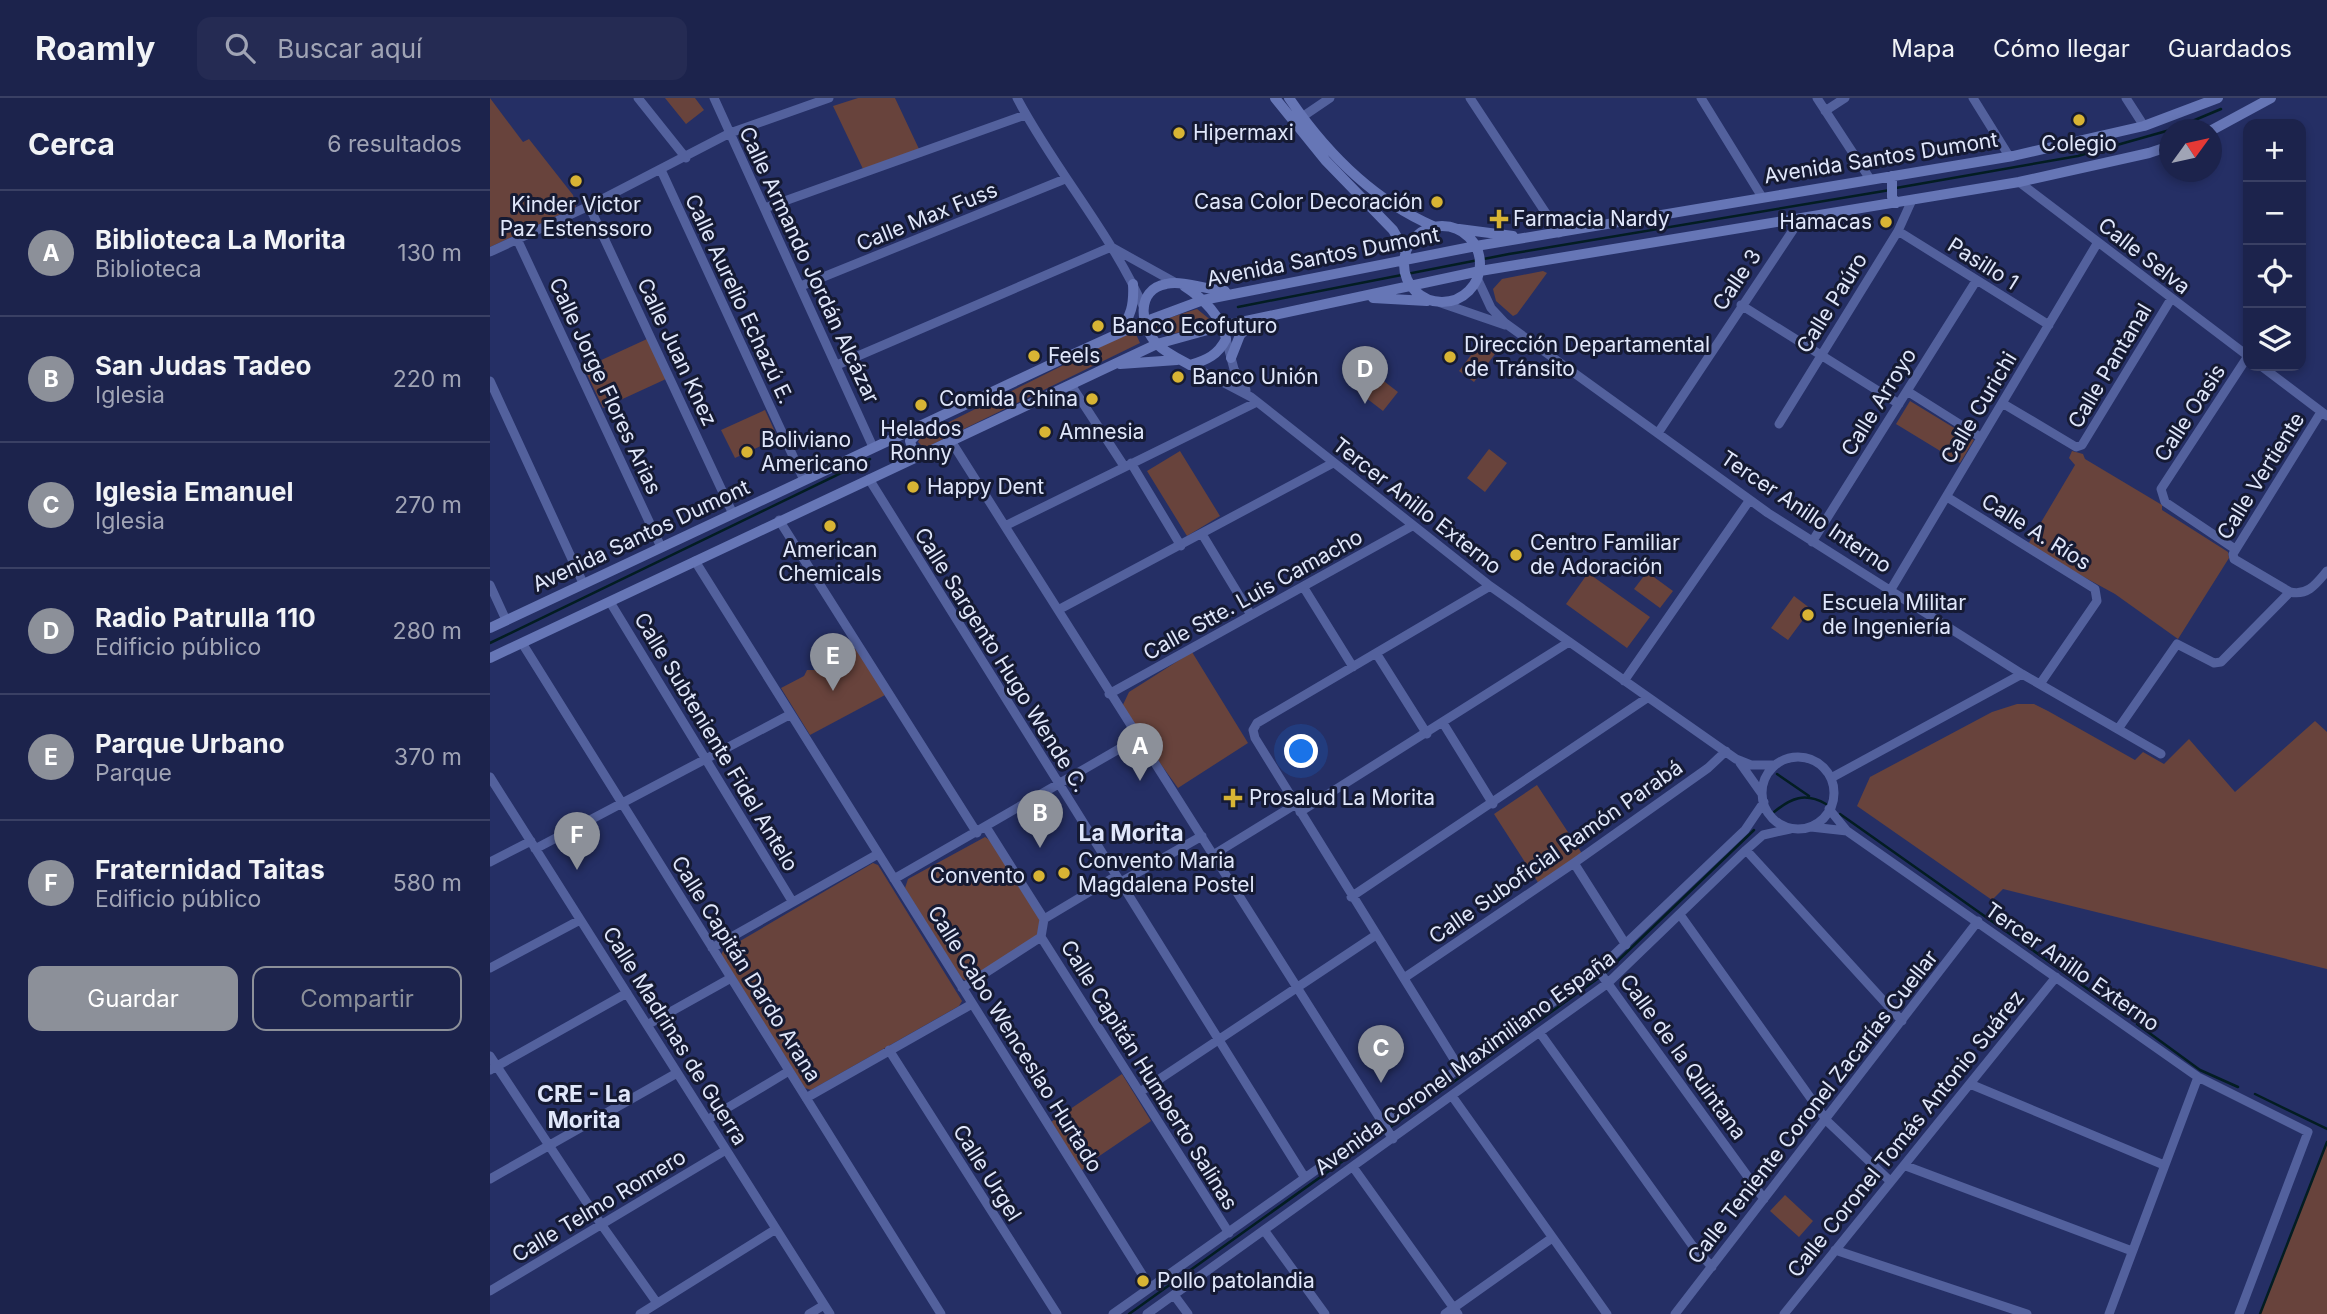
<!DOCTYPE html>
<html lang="es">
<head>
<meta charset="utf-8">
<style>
	body { margin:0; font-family:Inter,sans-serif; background:#252b53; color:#f1f3f6 }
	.controls { position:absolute; right:21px; top:21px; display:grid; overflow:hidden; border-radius:14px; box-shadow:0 4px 10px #0003 }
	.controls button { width:63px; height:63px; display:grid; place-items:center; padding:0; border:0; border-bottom:2px solid #3a4064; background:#1c234c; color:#f1f3f6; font:35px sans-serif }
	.compass { position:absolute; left:1669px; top:21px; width:63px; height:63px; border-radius:50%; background:#1c234c; box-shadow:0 4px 10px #0003; rotate:57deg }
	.you { position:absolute; left:812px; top:654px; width:24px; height:24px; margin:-18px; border:5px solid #fff; border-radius:50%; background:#1a73e8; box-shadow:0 0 0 10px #1a73e833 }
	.badge { display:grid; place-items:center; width:46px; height:46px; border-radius:50%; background:#8c9099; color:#fff; font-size:23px; font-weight:700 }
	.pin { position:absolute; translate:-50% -58px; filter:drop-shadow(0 2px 4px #0008) }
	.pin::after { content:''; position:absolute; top:37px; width:24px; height:21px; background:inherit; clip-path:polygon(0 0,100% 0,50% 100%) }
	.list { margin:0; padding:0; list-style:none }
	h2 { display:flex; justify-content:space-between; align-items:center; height:91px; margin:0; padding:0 28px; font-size:30px }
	h2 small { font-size:23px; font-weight:400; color:#a0a4b5 }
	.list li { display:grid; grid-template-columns:46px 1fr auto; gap:21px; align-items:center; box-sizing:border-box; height:126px; padding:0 28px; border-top:2px solid #3a4064 }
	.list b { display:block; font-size:26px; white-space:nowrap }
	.list p { margin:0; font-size:23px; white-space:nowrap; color:#a0a4b5 }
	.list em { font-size:23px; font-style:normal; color:#a0a4b5 }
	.actions { display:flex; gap:14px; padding:21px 28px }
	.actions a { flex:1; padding:16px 0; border:2px solid #8c9099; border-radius:14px; text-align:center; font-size:24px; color:#8c9099 }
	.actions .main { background:#8c9099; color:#fff }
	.icon { flex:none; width:38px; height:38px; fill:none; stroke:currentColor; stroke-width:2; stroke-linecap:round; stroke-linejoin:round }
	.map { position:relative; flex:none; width:1837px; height:1216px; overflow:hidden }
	header { display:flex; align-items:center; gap:42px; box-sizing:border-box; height:98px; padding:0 35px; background:#1c234c; border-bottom:2px solid #3a4064 }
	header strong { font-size:33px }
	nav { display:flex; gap:38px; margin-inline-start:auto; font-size:24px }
	.search { width:490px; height:63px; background:#252b53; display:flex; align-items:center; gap:18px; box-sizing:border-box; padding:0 24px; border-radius:14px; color:#a0a4b5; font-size:26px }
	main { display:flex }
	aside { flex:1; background:#1c234c }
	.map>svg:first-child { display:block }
	.green { fill:#68433c }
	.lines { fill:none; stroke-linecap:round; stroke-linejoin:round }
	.stream { stroke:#031d22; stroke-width:2.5 }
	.minor { stroke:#53619d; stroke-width:9 }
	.major { stroke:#6676b6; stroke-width:10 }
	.poi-dot { fill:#d8b434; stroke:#151a33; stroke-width:2.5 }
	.labels { text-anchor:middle; stroke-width:6; stroke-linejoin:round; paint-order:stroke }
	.poi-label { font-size:21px; fill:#e0e7fb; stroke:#151a33; text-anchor:start }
	.street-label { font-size:21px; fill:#e0e7fb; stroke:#151a33 }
	.neighbourhood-label { font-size:23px; font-weight:bold; fill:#e0e7fb; stroke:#151a33 }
</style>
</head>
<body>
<header>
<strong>Roamly</strong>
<div class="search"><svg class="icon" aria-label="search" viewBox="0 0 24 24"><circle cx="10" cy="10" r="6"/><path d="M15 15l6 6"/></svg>Buscar aquí</div>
<nav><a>Mapa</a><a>Cómo llegar</a><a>Guardados</a></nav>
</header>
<main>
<aside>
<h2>Cerca<small>6 resultados</small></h2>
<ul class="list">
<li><span class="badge">A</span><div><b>Biblioteca La Morita</b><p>Biblioteca</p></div><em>130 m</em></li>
<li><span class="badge">B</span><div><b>San Judas Tadeo</b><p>Iglesia</p></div><em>220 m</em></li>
<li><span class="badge">C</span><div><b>Iglesia Emanuel</b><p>Iglesia</p></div><em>270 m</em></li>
<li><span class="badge">D</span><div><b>Radio Patrulla 110</b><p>Edificio público</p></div><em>280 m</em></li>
<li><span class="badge">E</span><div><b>Parque Urbano</b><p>Parque</p></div><em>370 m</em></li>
<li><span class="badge">F</span><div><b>Fraternidad Taitas</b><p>Edificio público</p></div><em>580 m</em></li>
</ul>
<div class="actions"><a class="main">Guardar</a><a>Compartir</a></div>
</aside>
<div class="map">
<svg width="1837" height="1216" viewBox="0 0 1837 1216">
	<rect width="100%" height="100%" fill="#252f65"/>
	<path class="green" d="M 0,0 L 33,44 L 39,41 L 83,97 L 86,109 L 0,149 Z
		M 175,0 L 205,0 L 214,12 L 196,26 Z
		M 368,0 L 405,0 L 429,51 L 373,71 L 343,8 Z
		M 1053,173 L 1057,175 L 1027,216 L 1023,218 L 1006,203 L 1003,191 L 1012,181 Z
		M 707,211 L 722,223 C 705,228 670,248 663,225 Z
		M 644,232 L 650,245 L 439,348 L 433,349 L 428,344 L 431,338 Z
		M 157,241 L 176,281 L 113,310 L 94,270 Z
		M 990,245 L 1005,256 L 984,284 L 969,273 Z
		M 882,274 L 908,294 L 893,313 L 867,293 Z
		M 1420,303 L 1484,342 L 1470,365 L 1406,326 Z
		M 275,312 L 288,340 L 245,360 L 231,332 Z
		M 999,351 L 1017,365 L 995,394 L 977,380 Z
		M 690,353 L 730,418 L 697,438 L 657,373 Z
		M 1582,353 L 1593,356 L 1595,361 L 1672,407 L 1672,412 L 1738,454 L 1739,460 L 1688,541 L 1625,496 L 1537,448 L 1585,367 L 1579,360 Z
		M 1157,474 L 1183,493 L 1170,510 L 1144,491 Z
		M 1098,475 L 1160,519 L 1137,550 L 1076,506 Z
		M 1304,498 L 1321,511 L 1298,542 L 1281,530 Z
		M 367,550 L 395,597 L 320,637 L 291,590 L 314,578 L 317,572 L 327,572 Z
		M 702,554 L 758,645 L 688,690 L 631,611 L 639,594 Z
		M 1527,606 L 1544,606 L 1558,613 L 1645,662 L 1653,654 L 1674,666 L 1699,641 L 1745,694 L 1825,623 L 1837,634 L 1837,871 L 1513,791 L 1502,802 L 1367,708 L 1380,679 L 1502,614 Z
		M 1047,687 L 1093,757 L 1049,786 L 1004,716 Z
		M 495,739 L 501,743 L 551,821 L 547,838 L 476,883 L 468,878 L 415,790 L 418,781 Z
		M 383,765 L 388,767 L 472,903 L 469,908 L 321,992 L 315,990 L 231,857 L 233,853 Z
		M 632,976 L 661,1023 L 596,1067 L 591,1074 L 561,1024 Z
		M 1837,1044 L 1837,1216 L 1770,1216 Z
		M 1295,1097 L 1323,1123 L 1309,1139 L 1280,1113 Z"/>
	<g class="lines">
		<path class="stream" d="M 1681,32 L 1731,11
			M 1406,90 L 1588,58 L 1680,32
			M 748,209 L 1019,156 L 1400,92
			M 0,545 L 380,361
			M 1287,676 L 1319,698
			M 1284,714 C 1301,700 1315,694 1336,706
			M 1350,716 L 1636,918
			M 1115,875 L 1264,732
			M 1647,926 L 1710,972 L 1748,989
			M 1765,996 L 1837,1031
			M 639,1216 L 1110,879
			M 1770,1216 L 1837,1044"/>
		<path class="minor" d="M 148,0 L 196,60
			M 224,0 L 383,349
			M 527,0 C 565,72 620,134 653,208
			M 980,0 L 1069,135
			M 1211,0 L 1272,99
			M 1327,0 L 1380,81
			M 1483,0 L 1519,58
			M 1636,0 L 1654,28
			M 1335,13 L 1355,0
			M 812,19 L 840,0
			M 171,72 L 314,382
			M 1529,84 L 1758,258
			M 99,108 L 243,416
			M 275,110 L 535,17
			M 1408,133 L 1559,227
			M 27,141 L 171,449
			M 623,150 L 686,185
			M 0,154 L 99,108 L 240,35 L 339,0
			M 987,180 L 1001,210 L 1015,225 L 1278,415 L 1532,576 L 1671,656
			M 311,188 L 575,81
			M 951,205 L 1015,227
			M 1251,207 L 1409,306
			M 736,241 L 744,271 L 756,292
			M 347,267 L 621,149
			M 700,267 L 761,299 L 1000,488 L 1246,661 L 1261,667 L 1284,667
			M 1771,268 L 1837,318
			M 0,283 L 93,485
			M 581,287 L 634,368
			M 1417,293 L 1490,339
			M 1512,305 L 1586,349 L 1592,347 L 1681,201
			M 1831,314 L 1743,456 L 1744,461 L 1800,494 C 1818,498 1826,486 1837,473
			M 1289,326 L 1408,133 L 1422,102
			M 1168,335 L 1311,120
			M 461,343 L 903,1041
			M 641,365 L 691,448
			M 379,381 L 815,1080
			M 1457,399 L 1605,491 L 1607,503 L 1550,586
			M 289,422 L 487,735
			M 515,428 L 767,304
			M 712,436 L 761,517
			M 1322,444 L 1486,183
			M 1745,451 L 1675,404 L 1671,391 L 1758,258
			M 205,463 L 660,1189
			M 0,487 L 16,522
			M 814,490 L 863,569
			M 1400,493 L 1608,144
			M 120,504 L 302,803
			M 568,512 L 843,365
			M 32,545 L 451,1216
			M 886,555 L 937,636
			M 1134,583 L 1259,403
			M 619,596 L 922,428
			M 953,625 L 1003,706
			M 1628,631 L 1687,546 L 1724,565 L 1731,564 L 1800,494
			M1272 695a36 36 0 1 1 72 0a36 36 0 1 1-72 0Z
			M 1250,665 L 1272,696
			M 0,679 L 340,1216
			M 1341,680 L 1532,576
			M 1339,711 L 1357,733 L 1708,979 L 1818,1034 L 1749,1216
			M 810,714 L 1079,544
			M 496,729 L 554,821 L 551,839 L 739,1135
			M 1321,729 L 1357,733
			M 45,751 L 301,616
			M 1256,752 L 1412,923
			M 723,757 L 806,706
			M 0,764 L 41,743
			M 1084,765 L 1136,847
			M 404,781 L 648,640
			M 631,784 L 712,738
			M 861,799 L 1157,600
			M 1191,818 L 1337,1023 L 1400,1083
			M 554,821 L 626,778
			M 222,850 L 388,756
			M 0,870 L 90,822
			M 1108,872 L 1274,1101
			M 914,880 L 1084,765 L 1218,670 L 1236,653
			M 472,890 L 551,839
			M 157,927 L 241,880
			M 1050,935 L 1202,1147 L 1222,1169
			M 399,952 L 567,1216
			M 0,958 L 111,1126 L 167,1205
			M 970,971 L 765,640 L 763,632 L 767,625 L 1000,488
			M 0,972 L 137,895
			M 1480,986 L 1674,1067
			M 650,994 L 886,837
			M 962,998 L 1117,1216
			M 316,1000 L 482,906
			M 217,1022 L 299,973
			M 1416,1068 L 1642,1153
			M 863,1069 L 968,1216
			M 0,1081 L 187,975
			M 774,1132 L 835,1216
			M 1345,1152 L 1537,1216
			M 0,1193 L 236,1052
			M 684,1197 L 698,1216
			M 150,1216 L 286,1131
			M 319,1216 L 334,1207
			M 623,1216 L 1108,872 L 1255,732 L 1274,704
			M 657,1216 L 1118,885 L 1256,752 L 1273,737 L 1300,731
			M 955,1216 L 1062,1140
			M 1185,1216 L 1488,823
			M 1294,1216 L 1566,879
			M 1619,1216 L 1708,979"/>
		<path class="major" d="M 785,0 L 836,63 L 903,132 L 915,153
			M 799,0 C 835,53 883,102 943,128
			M 1722,32 L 1781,0
			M 1402,78 L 1402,99 L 1406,105
			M914 166a38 38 0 1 1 76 0a38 38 0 1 1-76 0Z
			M 969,131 L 1023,138
			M 694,188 C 713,200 732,219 736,241 C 728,257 717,262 700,267 C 689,261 676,255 668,247 C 650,229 645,192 676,186 C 693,182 717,192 735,193
			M 883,200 L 937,203
			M 627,233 C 642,221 644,204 643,186
			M 741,260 L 750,237 L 764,222
			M 630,266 L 687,262
			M 430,357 L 422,350 L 420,343 L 434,329
			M 0,530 L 566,264 L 654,224 L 713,202 L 986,148 L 1523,58 L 1654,28 L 1728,0
			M 0,560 L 667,246 L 732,228 L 990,173 L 1529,84 L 1659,55 L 1680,48"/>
	</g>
	<g class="poi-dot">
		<circle cx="1589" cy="22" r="7"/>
		<circle cx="689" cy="35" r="7"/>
		<circle cx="86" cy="83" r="7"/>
		<circle cx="947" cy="104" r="7"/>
		<path d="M1005.5 110.5h7v7h7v7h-7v7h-7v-7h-7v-7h7z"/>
		<circle cx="1396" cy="124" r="7"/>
		<circle cx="608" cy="228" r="7"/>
		<circle cx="544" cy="258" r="7"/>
		<circle cx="960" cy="259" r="7"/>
		<circle cx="688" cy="279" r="7"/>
		<circle cx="602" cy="301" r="7"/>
		<circle cx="431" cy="307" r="7"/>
		<circle cx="555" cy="334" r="7"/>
		<circle cx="257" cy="354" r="7"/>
		<circle cx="423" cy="389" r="7"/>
		<circle cx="340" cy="428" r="7"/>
		<circle cx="1026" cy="457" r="7"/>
		<circle cx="1318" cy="517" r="7"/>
		<path d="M739.5 689.5h7v7h7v7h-7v7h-7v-7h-7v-7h7z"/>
		<circle cx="574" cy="775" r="7"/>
		<circle cx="549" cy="778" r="7"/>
		<circle cx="653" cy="1183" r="7"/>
	</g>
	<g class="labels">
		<g class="poi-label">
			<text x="703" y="42">Hipermaxi</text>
			<text x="1589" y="53" text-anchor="middle">Colegio</text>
			<text x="933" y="111" text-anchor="end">Casa Color Decoración</text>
			<text x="86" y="114" text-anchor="middle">Kinder Victor<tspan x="86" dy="24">Paz Estenssoro</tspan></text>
			<text x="1023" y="128">Farmacia Nardy</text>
			<text x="1382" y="131" text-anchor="end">Hamacas</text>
			<text x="622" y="235">Banco Ecofuturo</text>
			<text x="974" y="254">Dirección Departamental<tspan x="974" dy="24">de Tránsito</tspan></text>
			<text x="558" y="265">Feels</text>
			<text x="702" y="286">Banco Unión</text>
			<text x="588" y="308" text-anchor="end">Comida China</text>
			<text x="431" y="338" text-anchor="middle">Helados<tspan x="431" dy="24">Ronny</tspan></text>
			<text x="569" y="341">Amnesia</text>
			<text x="271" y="349">Boliviano<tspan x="271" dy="24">Americano</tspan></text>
			<text x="437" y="396">Happy Dent</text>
			<text x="1040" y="452">Centro Familiar<tspan x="1040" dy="24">de Adoración</tspan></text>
			<text x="340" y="459" text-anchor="middle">American<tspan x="340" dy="24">Chemicals</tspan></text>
			<text x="1332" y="512">Escuela Militar<tspan x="1332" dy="24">de Ingeniería</tspan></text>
			<text x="759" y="707">Prosalud La Morita</text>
			<text x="588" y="770">Convento Maria<tspan x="588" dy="24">Magdalena Postel</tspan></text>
			<text x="535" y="785" text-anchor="end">Convento</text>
			<text x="667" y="1190">Pollo patolandia</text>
		</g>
		<g class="street-label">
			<text transform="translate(1391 60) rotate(-9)" y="7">Avenida Santos Dumont</text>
			<text transform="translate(437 119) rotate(-22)" y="7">Calle Max Fuss</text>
			<text transform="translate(1654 158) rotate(38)" y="7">Calle Selva</text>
			<text transform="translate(833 159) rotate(-11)" y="7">Avenida Santos Dumont</text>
			<text transform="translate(1493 166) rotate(32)" y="7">Pasillo 1</text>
			<text transform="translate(319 167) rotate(65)" y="7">Calle Armando Jordán Alcázar</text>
			<text transform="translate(1247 182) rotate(-56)" y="7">Calle 3</text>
			<text transform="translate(249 201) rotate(65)" y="7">Calle Aurelio Echazú E.</text>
			<text transform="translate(1342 205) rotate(-58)" y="7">Calle Paúro</text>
			<text transform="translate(187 254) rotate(65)" y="7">Calle Juan Knez</text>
			<text transform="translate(1620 268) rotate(-59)" y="7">Calle Pantanal</text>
			<text transform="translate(115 288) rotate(65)" y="7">Calle Jorge Flores Arias</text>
			<text transform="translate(1389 304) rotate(-58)" y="7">Calle Arroyo</text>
			<text transform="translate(1489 310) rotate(-59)" y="7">Calle Curichi</text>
			<text transform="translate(1700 315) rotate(-57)" y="7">Calle Oasis</text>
			<text transform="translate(1771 378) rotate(-58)" y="7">Calle Vertiente</text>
			<text transform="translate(927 408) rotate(38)" y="7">Tercer Anillo Externo</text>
			<text transform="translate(1316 414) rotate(34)" y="7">Tercer Anillo Interno</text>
			<text transform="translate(1546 434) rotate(32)" y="7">Calle A. Ríos</text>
			<text transform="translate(151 438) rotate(-25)" y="7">Avenida Santos Dumont</text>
			<text transform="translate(763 497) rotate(-29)" y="7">Calle Stte. Luis Camacho</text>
			<text transform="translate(511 562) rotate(58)" y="7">Calle Sargento Hugo Wende C.</text>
			<text transform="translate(226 644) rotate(59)" y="7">Calle Subteniente Fidel Antelo</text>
			<text transform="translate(1066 754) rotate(-35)" y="7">Calle Suboficial Ramón Parabá</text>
			<text transform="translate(1582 869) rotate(35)" y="7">Tercer Anillo Externo</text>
			<text transform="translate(256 871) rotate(58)" y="7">Calle Capitán Dardo Arana</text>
			<text transform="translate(185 938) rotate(58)" y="7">Calle Madrinas de Guerra</text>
			<text transform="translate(525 941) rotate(58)" y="7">Calle Cabo Wenceslao Hurtado</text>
			<text transform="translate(1193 959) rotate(54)" y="7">Calle de la Quintana</text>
			<text transform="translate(975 965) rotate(-36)" y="7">Avenida Coronel Maximiliano España</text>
			<text transform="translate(659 977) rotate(58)" y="7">Calle Capitán Humberto Salinas</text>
			<text transform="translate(1323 1009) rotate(-52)" y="7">Calle Teniente Coronel Zacarías Cuellar</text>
			<text transform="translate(1416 1036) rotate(-51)" y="7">Calle Coronel Tomás Antonio Suárez</text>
			<text transform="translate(497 1075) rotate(58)" y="7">Calle Urgel</text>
			<text transform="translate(109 1108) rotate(-31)" y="7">Calle Telmo Romero</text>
		</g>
		<g class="neighbourhood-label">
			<text x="641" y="743">La Morita</text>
			<text x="94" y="1004">CRE - La<tspan x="94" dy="26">Morita</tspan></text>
		</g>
	</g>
</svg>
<div class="controls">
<button>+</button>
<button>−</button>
<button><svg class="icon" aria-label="locate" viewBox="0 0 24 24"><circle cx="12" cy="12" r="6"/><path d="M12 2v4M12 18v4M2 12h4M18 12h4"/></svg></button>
<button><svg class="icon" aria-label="layers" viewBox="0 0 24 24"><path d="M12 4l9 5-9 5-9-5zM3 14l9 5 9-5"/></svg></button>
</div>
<svg class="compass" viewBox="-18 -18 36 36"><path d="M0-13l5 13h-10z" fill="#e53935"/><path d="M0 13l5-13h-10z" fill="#a0a4b5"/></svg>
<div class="you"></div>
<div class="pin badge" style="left:650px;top:683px">A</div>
<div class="pin badge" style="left:550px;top:750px">B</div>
<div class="pin badge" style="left:891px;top:985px">C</div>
<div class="pin badge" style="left:875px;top:306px">D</div>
<div class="pin badge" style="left:343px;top:593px">E</div>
<div class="pin badge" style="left:87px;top:772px">F</div>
</div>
</main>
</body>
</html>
